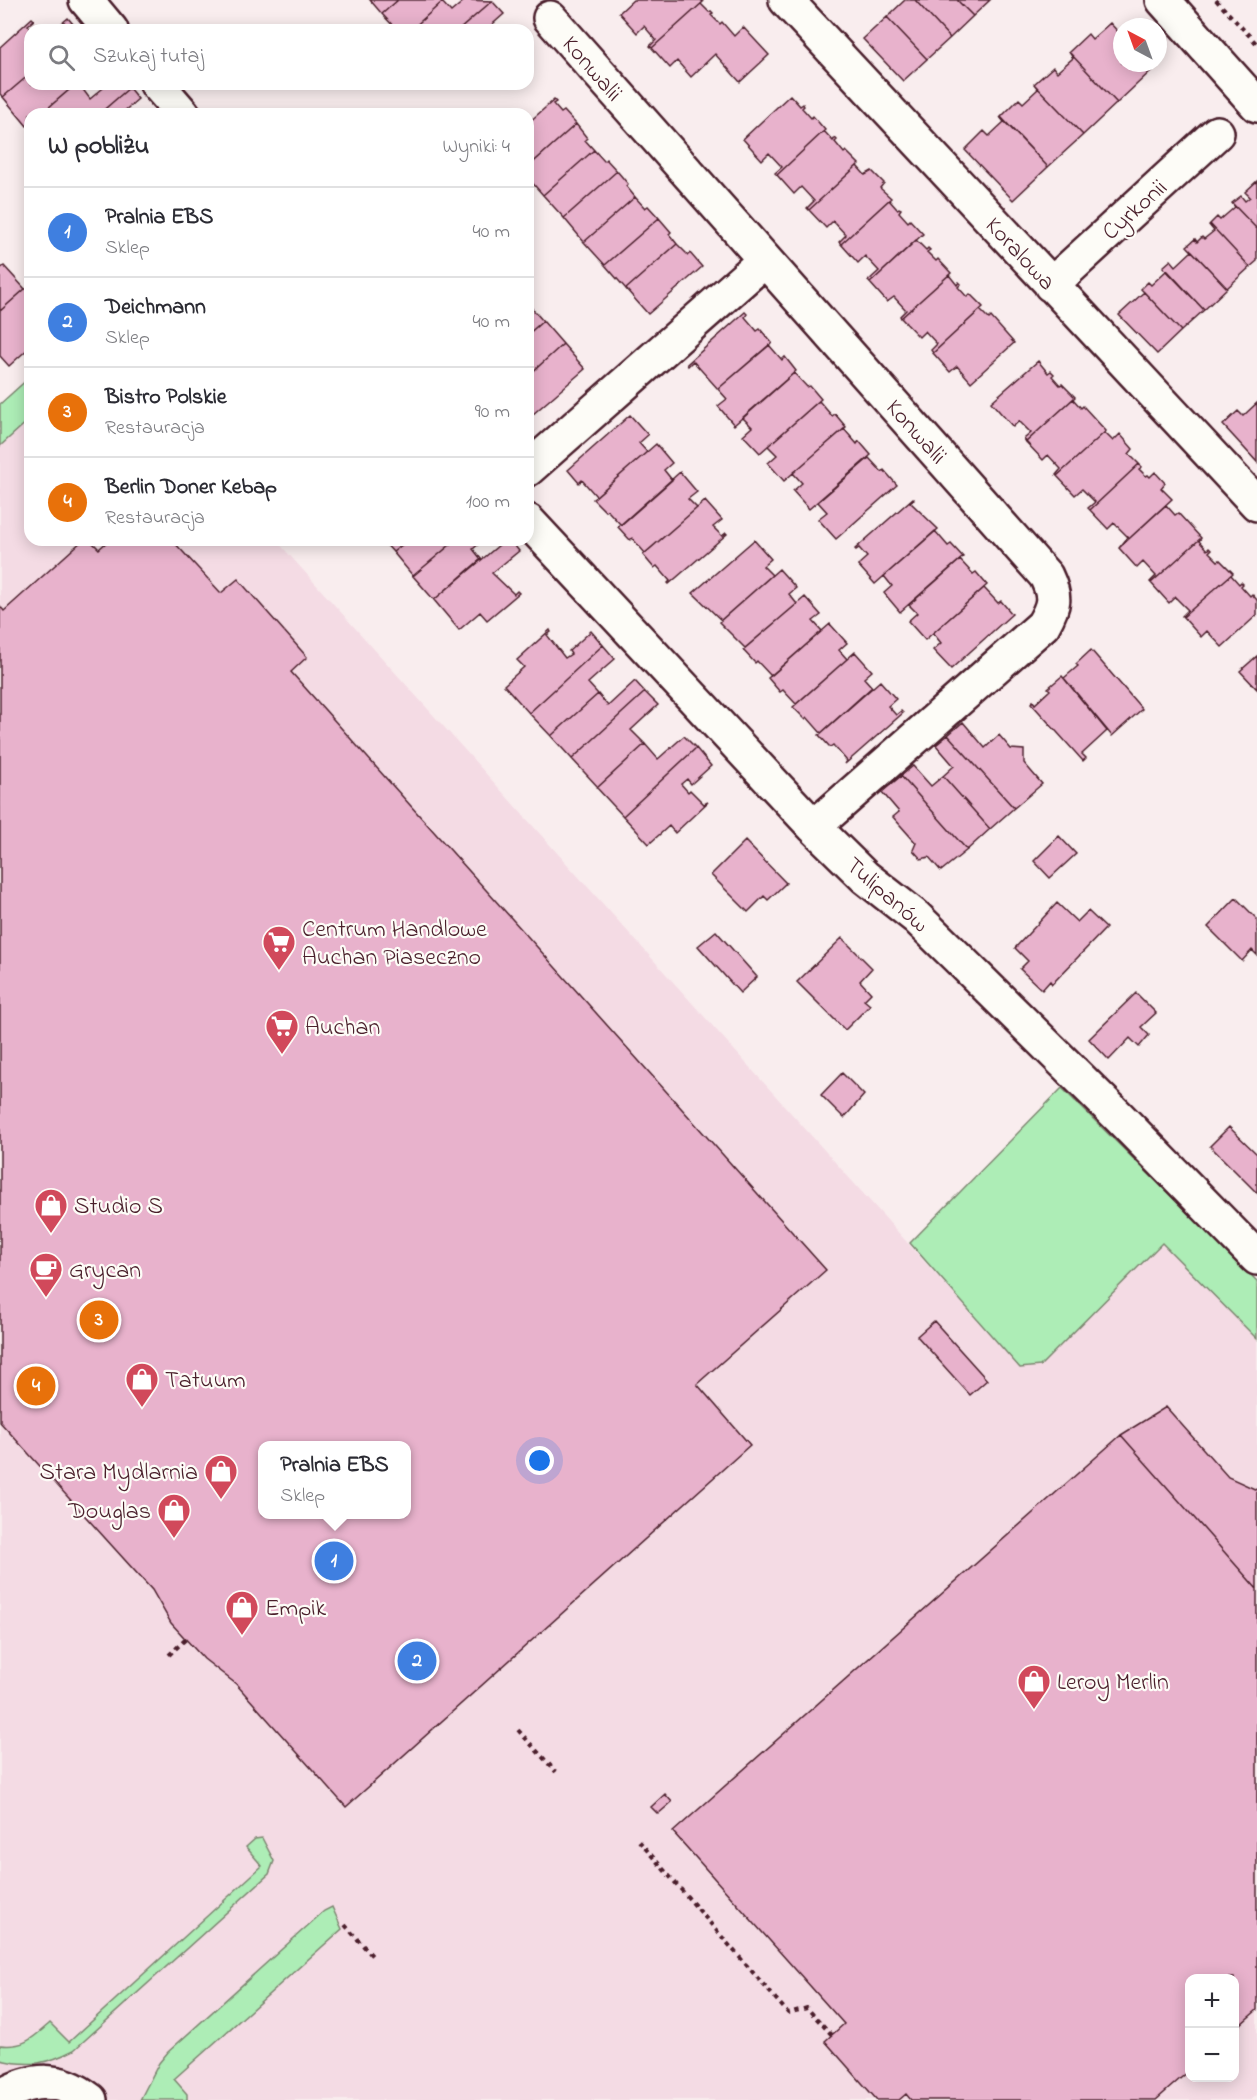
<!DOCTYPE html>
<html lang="pl">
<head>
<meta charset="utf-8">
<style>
	body { margin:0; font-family:"Indie Flower",sans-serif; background:#f2f2f3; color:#2b2b33 }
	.controls { position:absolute; right:18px; bottom:18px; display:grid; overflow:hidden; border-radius:12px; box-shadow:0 3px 15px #0003 }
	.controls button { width:54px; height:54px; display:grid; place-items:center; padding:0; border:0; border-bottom:2px solid #e1e1e2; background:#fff; color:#2b2b33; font:30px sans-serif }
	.compass { position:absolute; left:1113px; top:18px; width:54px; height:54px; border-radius:50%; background:#fff; box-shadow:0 3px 15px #0003; rotate:319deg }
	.you { position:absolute; left:540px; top:1461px; width:21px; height:21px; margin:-15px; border:4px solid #fff; border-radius:50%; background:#1a73e8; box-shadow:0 0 0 9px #1a73e833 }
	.badge { display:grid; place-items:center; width:39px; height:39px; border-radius:50%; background:#d1495b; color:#fff; font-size:20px; font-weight:700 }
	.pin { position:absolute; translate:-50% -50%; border:3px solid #fff; box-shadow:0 2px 6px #0006 }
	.popup { position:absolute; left:258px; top:1441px; width:153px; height:78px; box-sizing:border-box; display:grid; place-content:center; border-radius:12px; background:#fff; filter:drop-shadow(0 2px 4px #0005); font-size:20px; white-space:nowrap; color:#7c7c81 }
	.popup b { font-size:22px; color:#2b2b33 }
	.popup::after { content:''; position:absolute; left:50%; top:100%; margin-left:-12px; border:12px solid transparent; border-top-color:#fff }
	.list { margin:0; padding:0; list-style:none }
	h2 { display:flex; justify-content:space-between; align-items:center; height:78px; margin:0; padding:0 24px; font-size:26px }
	h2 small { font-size:20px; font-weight:400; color:#7c7c81 }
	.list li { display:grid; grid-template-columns:39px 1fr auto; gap:18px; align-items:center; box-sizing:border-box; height:90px; padding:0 24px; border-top:2px solid #e1e1e2 }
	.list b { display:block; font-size:22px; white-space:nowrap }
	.list p { margin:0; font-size:20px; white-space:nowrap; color:#7c7c81 }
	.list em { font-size:20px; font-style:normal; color:#7c7c81 }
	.icon { flex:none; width:33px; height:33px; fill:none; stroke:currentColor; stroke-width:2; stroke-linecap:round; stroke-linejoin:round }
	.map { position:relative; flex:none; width:1257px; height:2100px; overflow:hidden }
	.search { position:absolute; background:#fff; box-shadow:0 3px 15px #0003; left:24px; top:24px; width:510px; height:66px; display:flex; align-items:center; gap:15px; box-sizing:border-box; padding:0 21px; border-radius:18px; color:#7c7c81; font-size:22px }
	.panel { position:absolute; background:#fff; box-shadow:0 3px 15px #0003; left:24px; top:108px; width:510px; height:438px; border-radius:18px }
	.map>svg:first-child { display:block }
	.built { fill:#f4dbe4; fill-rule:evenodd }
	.green { fill:#adedb6; stroke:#7c8670; stroke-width:1.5 }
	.building { fill:#e8b2cc; stroke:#4a1f2b; stroke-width:1.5; fill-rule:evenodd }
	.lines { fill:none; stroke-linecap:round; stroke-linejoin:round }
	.minor-casing { stroke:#4a1f2b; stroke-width:38 }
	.path { stroke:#4a1f2b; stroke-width:4; stroke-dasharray:4.5 4.5; stroke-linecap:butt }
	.minor { stroke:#fdfcf7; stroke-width:33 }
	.labels { text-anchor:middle; stroke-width:4.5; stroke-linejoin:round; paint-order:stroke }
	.street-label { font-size:24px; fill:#4a1f2b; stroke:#fdfcf7 }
	.poi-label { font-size:24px; fill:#4a1f2b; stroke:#fdfcf7; text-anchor:start }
</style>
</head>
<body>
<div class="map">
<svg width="1257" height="2100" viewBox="0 0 1257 2100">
	<rect width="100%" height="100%" fill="#f9edee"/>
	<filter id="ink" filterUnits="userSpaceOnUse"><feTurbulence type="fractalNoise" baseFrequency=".0167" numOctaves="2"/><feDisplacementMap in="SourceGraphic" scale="12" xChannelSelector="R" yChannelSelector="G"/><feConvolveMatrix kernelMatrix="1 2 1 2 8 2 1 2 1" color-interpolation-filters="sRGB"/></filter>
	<g filter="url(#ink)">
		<path class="built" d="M 30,419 L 30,540 L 276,540 L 1020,1368 L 1040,1366 L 1162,1243 L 1257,1339 L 1257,2095 L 1251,2100 L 0,2100 L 0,446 ZM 262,1446 L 406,1446 L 406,1514 L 262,1514 ZM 1190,1978 L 1234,1978 L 1234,2078 L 1190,2078 Z"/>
		<path class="green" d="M 30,377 L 30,419 L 0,446 L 0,404 Z
			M 1062,1088 L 1257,1281 L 1257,1339 L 1162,1243 L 1040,1366 L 1020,1368 L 910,1243 Z
			M 262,1838 L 274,1861 L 269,1874 L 74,2050 C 47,2064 30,2067 0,2060 L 0,2045 C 24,2048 33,2038 50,2023 L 69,2042 L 262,1866 L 246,1847 L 255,1839 Z
			M 332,1907 L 342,1929 L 174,2079 L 187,2094 L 187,2100 L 140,2100 L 159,2063 L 168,2052 L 324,1911 Z"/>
		<path class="building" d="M 370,0 L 398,0 L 382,14 Z
			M 398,0 L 440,0 L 442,2 L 411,30 L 397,30 L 382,14 Z
			M 465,0 L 492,1 L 459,30 L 411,30 L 442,2 L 451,12 Z
			M 633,0 L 701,0 L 703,2 L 652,48 L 650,46 L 656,40 L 644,26 L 637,33 L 619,13 Z
			M 905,0 L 915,0 L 950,38 L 927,59 L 887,17 Z
			M 915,0 L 957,0 L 973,16 L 950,38 Z
			M 957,0 L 990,0 L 973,16 Z
			M 492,1 L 504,14 L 486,30 L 459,30 Z
			M 703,2 L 701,4 L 709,12 L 711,11 L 713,13 L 711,15 L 720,24 L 722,22 L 734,36 L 743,27 L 769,55 L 740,82 L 715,54 L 691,77 L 677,61 L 670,68 L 652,48 Z
			M 887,17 L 927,59 L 903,81 L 863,39 Z
			M 32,18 L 34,20 L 28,25 L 32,30 L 30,30 L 30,74 L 3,97 L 0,94 L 0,47 Z
			M 68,18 L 78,30 L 54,30 Z
			M 1110,23 L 1122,36 L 1122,63 L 1148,63 L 1153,69 L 1117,103 L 1069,52 L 1088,34 L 1092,39 Z
			M 1069,52 L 1117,103 L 1083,135 L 1034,84 L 1053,67 L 1057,72 L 1073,58 Z
			M 30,74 L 30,84 L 76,84 L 41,114 L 30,114 L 30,124 L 27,126 L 3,97 Z
			M 76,84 L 79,84 L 90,99 L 108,84 L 126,84 L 129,88 L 99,114 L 41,114 Z
			M 1034,84 L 1083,135 L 1048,167 L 1001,117 L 1019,99 L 1023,103 L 1038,89 Z
			M 129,88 L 138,99 L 121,114 L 99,114 Z
			M 790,95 L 800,106 L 803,104 L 804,106 L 802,108 L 811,118 L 813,116 L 825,130 L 777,175 L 775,173 L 782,167 L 769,153 L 762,160 L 743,139 Z
			M 554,100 L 556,102 L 553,104 L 561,113 L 564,111 L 576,124 L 528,167 L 528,123 Z
			M 1000,117 L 1048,167 L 1013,200 L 965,150 L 984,131 L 989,136 L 1004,122 Z
			M 576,124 L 587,138 L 585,140 L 594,150 L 543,195 L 528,178 L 528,167 Z
			M 824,131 L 833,141 L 835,138 L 837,140 L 835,142 L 844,153 L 846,151 L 859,164 L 809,210 L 807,208 L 814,201 L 801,187 L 794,194 L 777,175 Z
			M 594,150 L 604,161 L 606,159 L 617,171 L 564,218 L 543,195 Z
			M 857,166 L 865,175 L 872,171 L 884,183 L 880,188 L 891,198 L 841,244 L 839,242 L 846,235 L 833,221 L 826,228 L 809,210 Z
			M 617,171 L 628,184 L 626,186 L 635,197 L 584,242 L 564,218 Z
			M 1257,181 L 1257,229 L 1232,203 L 1241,196 L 1245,201 L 1250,197 L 1245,192 Z
			M 635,197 L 645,208 L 648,206 L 659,218 L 605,265 L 584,242 Z
			M 889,200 L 897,209 L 899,208 L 901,209 L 899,212 L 908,222 L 910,220 L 923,234 L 870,283 L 868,281 L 879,271 L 865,256 L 858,263 L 841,244 Z
			M 1232,203 L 1257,229 L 1257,261 L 1250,267 L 1210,224 L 1217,217 L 1220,220 L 1235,207 Z
			M 659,218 L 671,232 L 669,234 L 677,244 L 626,289 L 605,265 Z
			M 1210,224 L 1250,267 L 1227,288 L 1187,246 L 1195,239 L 1197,242 L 1202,237 L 1204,239 L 1214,231 L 1209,225 Z
			M 916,240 L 926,250 L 928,248 L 930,250 L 927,252 L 936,261 L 938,259 L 951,273 L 901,318 L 900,316 L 906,310 L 894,297 L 887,302 L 870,283 Z
			M 677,244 L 688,255 L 690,253 L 702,267 L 648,314 L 626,289 Z
			M 1192,251 L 1227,288 L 1204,310 L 1163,267 L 1171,260 L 1176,266 Z
			M 4,266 L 25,289 L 0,311 L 0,269 Z
			M 1167,270 L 1204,310 L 1181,331 L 1141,289 L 1148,282 L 1151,285 Z
			M 949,275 L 957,285 L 959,282 L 961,284 L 958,287 L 967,297 L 970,294 L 983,307 L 933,353 L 931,350 L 937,344 L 925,331 L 919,337 L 901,318 Z
			M 25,289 L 30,289 L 30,347 L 9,366 L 0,356 L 0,311 Z
			M 1144,292 L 1181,331 L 1157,354 L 1119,315 Z
			M 528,304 L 543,321 L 528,334 Z
			M 980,310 L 989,319 L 991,317 L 1014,343 L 971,382 L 957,366 L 950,372 L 933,353 Z
			M 745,312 L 747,314 L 745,317 L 757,331 L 760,329 L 772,343 L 718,389 L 693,361 L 688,366 L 687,364 Z
			M 543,321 L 563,344 L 528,376 L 528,334 Z
			M 563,344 L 585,369 L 532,415 L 528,410 L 528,376 Z
			M 769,345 L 782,360 L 785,357 L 796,371 L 734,425 L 718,406 L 727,399 L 718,389 Z
			M 1038,361 L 1048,373 L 1051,371 L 1054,374 L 1052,376 L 1060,385 L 1062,384 L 1075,397 L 1026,442 L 1024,439 L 1031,433 L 1019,421 L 1013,427 L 991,402 Z
			M 794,373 L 807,387 L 810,386 L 821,399 L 760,453 L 743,435 L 752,427 L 743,418 Z
			M 1073,399 L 1081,408 L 1083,406 L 1106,431 L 1057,476 L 1056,475 L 1061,469 L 1048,455 L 1043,460 L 1026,442 Z
			M 819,401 L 832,416 L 835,414 L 846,427 L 784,481 L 768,463 L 777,455 L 768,446 Z
			M 1257,403 L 1257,462 L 1223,425 L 1238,411 L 1243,416 Z
			M 630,415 L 648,435 L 639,443 L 647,452 L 596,496 L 582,480 L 579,483 L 568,470 Z
			M 844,429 L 857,444 L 859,441 L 871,455 L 809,509 L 793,491 L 802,483 L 793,473 Z
			M 1106,431 L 1105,433 L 1113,441 L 1120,434 L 1133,449 L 1129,454 L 1139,464 L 1090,510 L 1088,508 L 1095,502 L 1082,489 L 1075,495 L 1057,476 Z
			M 656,444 L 672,463 L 664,470 L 672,480 L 621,525 L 607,510 L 605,511 L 593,499 Z
			M 869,458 L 882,472 L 884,470 L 897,485 L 836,539 L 818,519 L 827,512 L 818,502 Z
			M 1139,464 L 1142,467 L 1139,469 L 1146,476 L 1148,475 L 1150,477 L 1155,472 L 1165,483 L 1161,488 L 1172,499 L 1119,548 L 1128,537 L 1114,523 L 1108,529 L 1090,510 Z
			M 680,472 L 697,492 L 688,499 L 697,508 L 645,553 L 632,538 L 630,540 L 618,527 Z
			M 913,498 L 914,499 L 910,502 L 938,529 L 875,584 L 858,565 L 867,557 L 859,548 L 856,550 L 855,549 Z
			M 705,501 L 722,520 L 713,527 L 722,536 L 726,533 L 727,534 L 669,584 L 668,583 L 670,581 L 657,566 L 654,568 L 643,555 Z
			M 1166,505 L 1175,515 L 1178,513 L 1201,538 L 1151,583 L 1150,582 L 1156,576 L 1143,562 L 1137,568 L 1119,548 Z
			M 935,531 L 948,546 L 951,544 L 963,557 L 900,612 L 884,593 L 892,586 L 884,576 Z
			M 1201,538 L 1199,541 L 1207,550 L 1209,548 L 1211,550 L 1209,552 L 1218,561 L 1220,560 L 1233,573 L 1183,617 L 1182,616 L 1188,610 L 1175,597 L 1169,603 L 1151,583 Z
			M 83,540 L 90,540 L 99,549 L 109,540 L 172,540 L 221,593 L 238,579 L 307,657 L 291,672 L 826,1270 L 697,1384 L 750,1445 L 346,1807 L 236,1684 L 204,1659 L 171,1623 L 152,1590 L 0,1422 L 0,606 L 4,611 ZM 262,1446 L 406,1446 L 406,1514 L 262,1514 Z
			M 382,540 L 408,540 L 393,552 Z
			M 408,540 L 456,540 L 413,576 L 393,552 Z
			M 456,540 L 483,540 L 473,549 L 481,559 L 434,600 L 413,576 Z
			M 505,540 L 510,540 L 519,551 L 492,573 L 514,594 L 517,591 L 519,593 L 487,620 L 480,612 L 459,630 L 434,600 Z
			M 754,540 L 771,559 L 763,566 L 772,575 L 721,620 L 693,593 Z
			M 960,560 L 973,574 L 976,572 L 987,585 L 925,640 L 908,621 L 917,613 L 909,605 Z
			M 779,569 L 796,588 L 789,594 L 797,604 L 745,648 L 719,622 Z
			M 1233,573 L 1231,575 L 1239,584 L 1241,582 L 1243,584 L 1241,586 L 1250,596 L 1252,594 L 1257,600 L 1257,615 L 1222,647 L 1207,631 L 1201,637 L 1183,617 Z
			M 984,588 L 998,603 L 1001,601 L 1012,614 L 951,669 L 933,650 L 941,643 L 933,633 Z
			M 805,597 L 821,615 L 813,621 L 822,631 L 771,676 L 757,661 L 755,663 L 743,650 Z
			M 830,624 L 847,643 L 839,650 L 847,659 L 796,704 L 783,690 L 780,692 L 768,678 Z
			M 550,630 L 551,632 L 547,635 L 565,658 L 571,654 L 569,651 L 591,631 L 603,645 L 529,713 L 504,685 L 524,667 L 517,660 Z
			M 603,645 L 615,659 L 588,683 L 598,694 L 551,736 L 529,713 Z
			M 1091,650 L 1142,709 L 1112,736 L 1064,678 L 1078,666 L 1076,664 Z
			M 855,652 L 872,671 L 864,678 L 872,687 L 821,733 L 807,717 L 805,719 L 793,707 Z
			M 1257,656 L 1257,689 L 1240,671 Z
			M 1062,676 L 1107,731 L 1082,754 L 1086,758 L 1083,761 L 1031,703 L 1033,701 L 1035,704 L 1050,690 L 1048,688 Z
			M 635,681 L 645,692 L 572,759 L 551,736 L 598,694 L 608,706 Z
			M 880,681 L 896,699 L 888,706 L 896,715 L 901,711 L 903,713 L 845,764 L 847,761 L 833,745 L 830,747 L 819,735 Z
			M 645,692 L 658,705 L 631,730 L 645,744 L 598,787 L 572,759 Z
			M 963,722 L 985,748 L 999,735 L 1011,749 L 1024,750 L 1024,763 L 1042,784 L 1014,808 L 948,735 Z
			M 948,735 L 1014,808 L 990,829 L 943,776 L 954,766 L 936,745 Z
			M 684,736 L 696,748 L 623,816 L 597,788 L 645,744 L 658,759 Z
			M 696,748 L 711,766 L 691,784 L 687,779 L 681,784 L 688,792 L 690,790 L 704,804 L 708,802 L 675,833 L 669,826 L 649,844 L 623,816 Z
			M 913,766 L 931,786 L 943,776 L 990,829 L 967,850 L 901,776 Z
			M 901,776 L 967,850 L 941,871 L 929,857 L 921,859 L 913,850 L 916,843 L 893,817 L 899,812 L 882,792 Z
			M 1059,836 L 1076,854 L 1050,878 L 1034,861 Z
			M 745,841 L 786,883 L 768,900 L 764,896 L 748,912 L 711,875 Z
			M 1236,898 L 1257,919 L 1257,955 L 1252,950 L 1242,961 L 1208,927 Z
			M 1057,903 L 1077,922 L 1088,911 L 1106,928 L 1052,984 L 1050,981 L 1042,990 L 1020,969 L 1028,961 L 1015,948 Z
			M 716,931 L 757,977 L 740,993 L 698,946 Z
			M 842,938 L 872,968 L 860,981 L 871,993 L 864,1000 L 870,1005 L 845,1030 L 797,982 Z
			M 1136,993 L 1156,1013 L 1141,1027 L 1149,1035 L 1139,1047 L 1130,1038 L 1109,1060 L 1089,1039 Z
			M 842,1073 L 864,1095 L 844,1118 L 821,1095 Z
			M 1229,1127 L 1257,1154 L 1257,1193 L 1210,1146 Z
			M 934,1321 L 987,1380 L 970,1395 L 917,1336 Z
			M 1166,1407 L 1228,1477 L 1257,1490 L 1257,1589 L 1121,1435 Z
			M 1121,1435 L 1257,1589 L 1257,2010 L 1234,2030 L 1234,1978 L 1190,1978 L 1190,2070 L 1156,2100 L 911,2100 L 906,2094 L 899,2100 L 877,2100 L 825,2041 L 844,2024 L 673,1832 Z
			M 665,1794 L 672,1802 L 658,1814 L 651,1807 Z"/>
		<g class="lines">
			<defs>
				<path id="minor" d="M 86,0 L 111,30
					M 786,0 L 1257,504
					M 1163,0 L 1257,105
					M 550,18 L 1046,576 C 1056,597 1055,604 1043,625 L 814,827
					M 157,84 L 183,114
					M 1051,285 L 1217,133
					M 528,469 L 764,261
					M 528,521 L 814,827 L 865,877 L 916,917 L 958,958 L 1119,1117 L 1257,1258
					M 0,2097 C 32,2078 60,2076 90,2100"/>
			</defs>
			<use href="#minor" class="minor-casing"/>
			<path class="path" d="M 1216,0 L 1257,44
				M 169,1655 L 186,1639
				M 518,1730 L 556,1772
				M 639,1841 L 788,2013 L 807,2008 L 832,2035
				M 345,1925 L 374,1958"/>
			<use href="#minor" class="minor"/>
		</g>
	</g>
	<defs>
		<symbol id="supermarket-pin" viewBox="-11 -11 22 30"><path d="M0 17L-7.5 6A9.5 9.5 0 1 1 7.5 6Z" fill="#d1495b" stroke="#fdfcf7"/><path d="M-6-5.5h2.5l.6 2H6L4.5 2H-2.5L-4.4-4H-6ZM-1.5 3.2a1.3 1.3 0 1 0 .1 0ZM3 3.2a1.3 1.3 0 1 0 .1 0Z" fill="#fff"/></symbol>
		<symbol id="shop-pin" viewBox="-11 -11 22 30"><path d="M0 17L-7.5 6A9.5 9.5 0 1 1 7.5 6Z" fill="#d1495b" stroke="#fdfcf7"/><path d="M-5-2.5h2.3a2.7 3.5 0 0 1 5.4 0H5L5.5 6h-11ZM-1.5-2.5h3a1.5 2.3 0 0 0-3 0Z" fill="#fff"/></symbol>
		<symbol id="cafe-pin" viewBox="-11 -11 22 30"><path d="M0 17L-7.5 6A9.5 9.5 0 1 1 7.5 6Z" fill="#d1495b" stroke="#fdfcf7"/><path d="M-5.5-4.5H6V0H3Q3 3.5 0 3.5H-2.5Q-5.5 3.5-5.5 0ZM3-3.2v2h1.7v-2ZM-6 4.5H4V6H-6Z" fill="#fff"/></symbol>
	</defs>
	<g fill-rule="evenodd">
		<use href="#supermarket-pin" x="260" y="923" width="38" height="52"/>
		<use href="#supermarket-pin" x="263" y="1007" width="38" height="52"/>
		<use href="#shop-pin" x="32" y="1186" width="38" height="52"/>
		<use href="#cafe-pin" x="27" y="1250" width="38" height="52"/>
		<use href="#shop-pin" x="123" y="1360" width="38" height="52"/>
		<use href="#shop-pin" x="202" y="1452" width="38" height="52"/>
		<use href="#shop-pin" x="155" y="1491" width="38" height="52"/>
		<use href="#shop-pin" x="223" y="1588" width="38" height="52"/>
		<use href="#shop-pin" x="1015" y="1662" width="38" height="52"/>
	</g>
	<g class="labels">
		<g class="street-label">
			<text transform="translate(593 68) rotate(49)" y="8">Konwalii</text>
			<text transform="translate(1134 209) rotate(-42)" y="8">Cyrkonii</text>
			<text transform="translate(1021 253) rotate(47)" y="8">Koralowa</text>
			<text transform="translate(917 431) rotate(48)" y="8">Konwalii</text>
			<text transform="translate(888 894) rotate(41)" y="8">Tulipanów</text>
		</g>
		<g class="poi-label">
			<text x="302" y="936">Centrum Handlowe<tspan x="302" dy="28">Auchan Piaseczno</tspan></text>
			<text x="305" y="1034">Auchan</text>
			<text x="74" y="1213">Studio S</text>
			<text x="69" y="1277">Grycan</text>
			<text x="165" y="1387">Tatuum</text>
			<text x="198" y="1479" text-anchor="end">Stara Mydlarnia</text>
			<text x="151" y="1518" text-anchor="end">Douglas</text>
			<text x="265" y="1615">Empik</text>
			<text x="1057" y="1689">Leroy Merlin</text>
		</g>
	</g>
</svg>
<div class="controls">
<button>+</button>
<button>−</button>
</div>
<svg class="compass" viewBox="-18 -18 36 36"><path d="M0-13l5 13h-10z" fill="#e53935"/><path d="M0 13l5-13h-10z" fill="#7c7c81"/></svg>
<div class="you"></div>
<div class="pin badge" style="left:334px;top:1561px;background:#3f7fe0">1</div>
<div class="popup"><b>Pralnia EBS</b>Sklep</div>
<div class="pin badge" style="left:417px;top:1661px;background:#3f7fe0">2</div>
<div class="pin badge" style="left:99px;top:1320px;background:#e8710a">3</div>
<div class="pin badge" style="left:36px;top:1386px;background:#e8710a">4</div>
<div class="search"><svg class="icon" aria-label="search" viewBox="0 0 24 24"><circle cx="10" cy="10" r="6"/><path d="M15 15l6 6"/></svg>Szukaj tutaj</div>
<section class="panel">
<h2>W pobliżu<small>Wyniki: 4</small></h2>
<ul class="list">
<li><span class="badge" style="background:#3f7fe0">1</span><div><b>Pralnia EBS</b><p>Sklep</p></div><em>40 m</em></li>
<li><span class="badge" style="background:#3f7fe0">2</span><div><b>Deichmann</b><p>Sklep</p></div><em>40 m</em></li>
<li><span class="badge" style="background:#e8710a">3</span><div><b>Bistro Polskie</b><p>Restauracja</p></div><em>90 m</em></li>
<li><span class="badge" style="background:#e8710a">4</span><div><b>Berlin Doner Kebap</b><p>Restauracja</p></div><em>100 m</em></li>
</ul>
</section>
</div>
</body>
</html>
